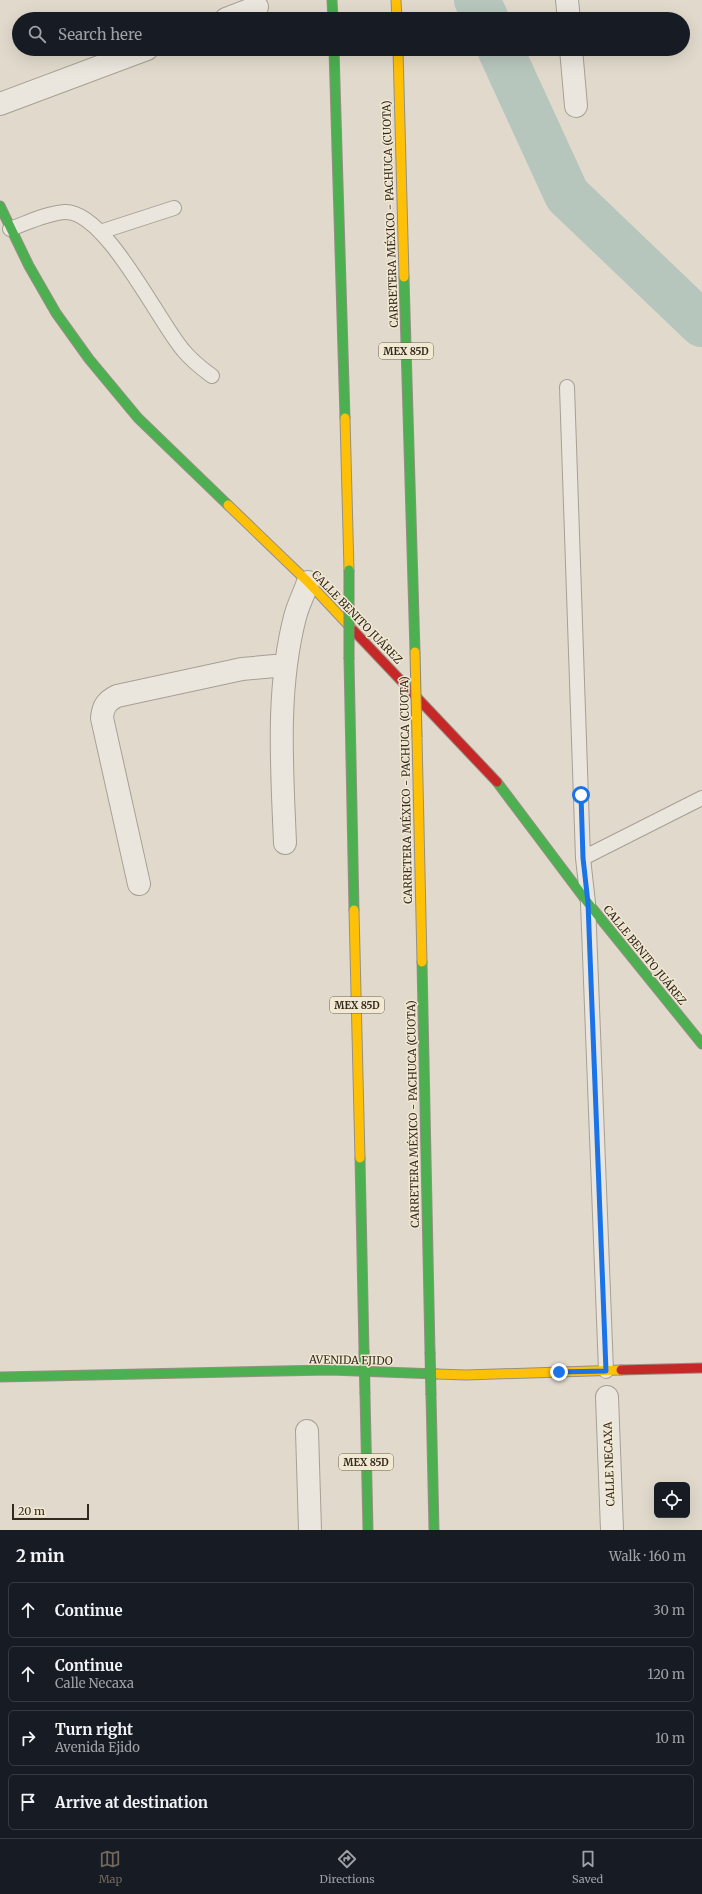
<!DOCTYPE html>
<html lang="en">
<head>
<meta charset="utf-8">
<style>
	body { margin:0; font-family:Merriweather,serif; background:#20242c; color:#f1f3f6 }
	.controls { position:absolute; right:12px; bottom:12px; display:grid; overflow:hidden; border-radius:6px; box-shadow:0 4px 16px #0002 }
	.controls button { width:36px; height:36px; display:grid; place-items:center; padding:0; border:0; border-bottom:1px solid #363941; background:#171b24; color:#f1f3f6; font:20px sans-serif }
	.scale { position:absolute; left:12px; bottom:10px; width:77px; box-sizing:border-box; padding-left:4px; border:2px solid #34291e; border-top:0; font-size:11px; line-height:14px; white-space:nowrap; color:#34291e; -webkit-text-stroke:3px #f2e9d2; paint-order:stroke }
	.stop { position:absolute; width:12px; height:12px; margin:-9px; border:3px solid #1a73e8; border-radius:50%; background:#fff }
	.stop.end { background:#1a73e8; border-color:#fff; box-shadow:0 1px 4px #0008 }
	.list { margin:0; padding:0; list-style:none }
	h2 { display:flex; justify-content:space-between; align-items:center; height:52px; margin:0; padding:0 16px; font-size:17px }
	h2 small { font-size:13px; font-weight:400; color:#9ea1a6 }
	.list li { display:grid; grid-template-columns:26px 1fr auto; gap:12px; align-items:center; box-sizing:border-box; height:56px; margin:0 8px 8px; padding:0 8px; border:1px solid #363941; border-radius:6px }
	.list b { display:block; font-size:15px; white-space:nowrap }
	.list p { margin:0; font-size:13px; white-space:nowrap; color:#9ea1a6 }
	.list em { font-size:13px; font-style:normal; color:#9ea1a6 }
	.icon { flex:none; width:22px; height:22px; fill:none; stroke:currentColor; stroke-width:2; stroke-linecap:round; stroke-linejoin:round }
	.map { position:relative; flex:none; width:702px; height:1530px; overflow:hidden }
	.search { position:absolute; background:#171b24; box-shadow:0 4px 16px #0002; left:12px; right:12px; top:12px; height:44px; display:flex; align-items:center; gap:10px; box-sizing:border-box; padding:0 14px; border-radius:22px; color:#9ea1a6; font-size:15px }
	.sheet { height:308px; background:#171b24 }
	nav { display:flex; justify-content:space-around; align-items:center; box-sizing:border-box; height:56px; border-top:1px solid #363941; background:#171b24; font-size:11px; color:#9ea1a6 }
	nav a { display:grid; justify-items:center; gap:2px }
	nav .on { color:#71675b }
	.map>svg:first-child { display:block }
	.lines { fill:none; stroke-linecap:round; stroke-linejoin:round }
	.river { stroke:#b7c6bd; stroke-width:46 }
	.lane-casing { stroke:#a69f95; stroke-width:16 }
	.street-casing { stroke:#a69f95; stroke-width:24 }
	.fast-casing { stroke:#968f85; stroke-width:11 }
	.slow-casing { stroke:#968f85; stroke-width:11 }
	.jam-casing { stroke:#968f85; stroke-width:11 }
	.lane { stroke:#eae6dd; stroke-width:14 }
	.street { stroke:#eae6dd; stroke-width:22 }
	.fast { stroke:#4caf50; stroke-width:9 }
	.slow { stroke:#ffc107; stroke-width:9 }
	.jam { stroke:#c62828; stroke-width:9 }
	.fast-bridge-casing { stroke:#8c857c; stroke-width:11; stroke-linecap:butt }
	.slow-bridge-casing { stroke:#8c857c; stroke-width:11; stroke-linecap:butt }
	.fast-bridge { stroke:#4caf50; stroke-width:9 }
	.slow-bridge { stroke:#ffc107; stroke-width:9 }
	.route { stroke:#1a73e8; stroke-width:5 }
	.labels { text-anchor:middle; stroke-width:3; stroke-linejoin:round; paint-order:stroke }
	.shield { fill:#f2e9d2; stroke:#6d6354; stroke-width:1 }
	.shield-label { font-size:10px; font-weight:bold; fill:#34291e }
	.street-label { font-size:11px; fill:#34291e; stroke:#f2e9d2 }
</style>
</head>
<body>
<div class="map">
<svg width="702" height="1530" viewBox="0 0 702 1530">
	<rect width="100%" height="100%" fill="#e1dacc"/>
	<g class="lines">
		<path class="river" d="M 477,0 L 486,19
			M 500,49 L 567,195 L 702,324"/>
		<defs>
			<path id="lane" d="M 10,229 C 27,223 47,213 65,212 C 106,211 158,321 183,350 C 192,361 201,368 212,376
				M 100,232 L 174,208
				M 567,387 L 583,858 L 588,903 L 606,1371
				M 583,858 L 702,798"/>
			<path id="street" d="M 567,0 L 569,19
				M 226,19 L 257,7
				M 571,49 L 576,106
				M 0,104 L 147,49
				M 285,843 C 282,768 276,691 295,617 C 298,605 304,594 308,582
				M 139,884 L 102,718 C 103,706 107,701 117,696 L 242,669 L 286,665
				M 607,1397 L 612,1530
				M 307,1431 L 310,1530"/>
			<path id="fast" d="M 332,0 L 333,19
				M 334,49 L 345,418
				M 0,206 L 29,266 L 56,313 L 89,359 L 138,418 L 228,505
				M 404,277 L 415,652
				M 349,659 L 354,910
				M 497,782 L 588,903 L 702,1044
				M 422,962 L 430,1352
				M 360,1158 L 364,1351
				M 0,1377 L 330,1370 L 437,1374
				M 365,1394 L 368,1530
				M 431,1395 L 434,1530"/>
			<path id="slow" d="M 396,0 L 397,19
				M 398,49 L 404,277
				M 345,418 L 349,570
				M 228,505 L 308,582 L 353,630
				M 417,737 L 422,962
				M 354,910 L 360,1158
				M 437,1374 L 466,1375 L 621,1370"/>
			<path id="jam" d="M 353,630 L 497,782
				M 621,1370 L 702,1368"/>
		</defs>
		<use href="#lane" class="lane-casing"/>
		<use href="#street" class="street-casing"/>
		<use href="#fast" class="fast-casing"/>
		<use href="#slow" class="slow-casing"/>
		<use href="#jam" class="jam-casing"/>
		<use href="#lane" class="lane"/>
		<use href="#street" class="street"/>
		<use href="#fast" class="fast"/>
		<use href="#slow" class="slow"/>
		<use href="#jam" class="jam"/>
		<defs>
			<path id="fast-bridge" d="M 349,570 L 349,659
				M 364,1351 L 365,1394
				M 430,1352 L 431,1395"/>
			<path id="slow-bridge" d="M 415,652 L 417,737"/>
		</defs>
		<use href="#fast-bridge" class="fast-bridge-casing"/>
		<use href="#slow-bridge" class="slow-bridge-casing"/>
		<use href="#fast-bridge" class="fast-bridge"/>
		<use href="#slow-bridge" class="slow-bridge"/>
	</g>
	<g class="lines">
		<path class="route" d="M 559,1372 L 606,1371 L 588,903 L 583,858 L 581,795"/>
	</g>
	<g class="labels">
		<g class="shield">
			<rect x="379" y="343" width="54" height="16" rx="3"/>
			<rect x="330" y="997" width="54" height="16" rx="3"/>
			<rect x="339" y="1454" width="54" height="16" rx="3"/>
		</g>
		<g class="shield-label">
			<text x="406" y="355">MEX 85D</text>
			<text x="357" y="1009">MEX 85D</text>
			<text x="366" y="1466">MEX 85D</text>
		</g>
		<g class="street-label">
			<text transform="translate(390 214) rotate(-92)" y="4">CARRETERA MÉXICO - PACHUCA (CUOTA)</text>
			<text transform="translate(357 617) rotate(46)" y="4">CALLE BENITO JUÁREZ</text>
			<text transform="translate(406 790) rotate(-91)" y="4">CARRETERA MÉXICO - PACHUCA (CUOTA)</text>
			<text transform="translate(645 955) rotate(51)" y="4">CALLE BENITO JUÁREZ</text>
			<text transform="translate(413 1114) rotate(-91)" y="4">CARRETERA MÉXICO - PACHUCA (CUOTA)</text>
			<text transform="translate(351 1360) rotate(1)" y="4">AVENIDA EJIDO</text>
			<text transform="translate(609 1464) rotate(-92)" y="4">CALLE NECAXA</text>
		</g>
	</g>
</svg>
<div class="controls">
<button><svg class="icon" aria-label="locate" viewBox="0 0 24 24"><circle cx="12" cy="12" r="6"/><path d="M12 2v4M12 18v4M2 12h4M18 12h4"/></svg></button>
</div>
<div class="scale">20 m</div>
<div class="stop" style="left:581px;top:795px"></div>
<div class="stop end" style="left:559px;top:1372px"></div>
<div class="search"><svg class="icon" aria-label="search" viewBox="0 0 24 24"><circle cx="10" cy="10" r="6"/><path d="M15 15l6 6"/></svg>Search here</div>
</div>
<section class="sheet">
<h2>2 min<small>Walk · 160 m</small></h2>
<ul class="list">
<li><svg class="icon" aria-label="ahead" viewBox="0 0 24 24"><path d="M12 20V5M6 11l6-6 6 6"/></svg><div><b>Continue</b></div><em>30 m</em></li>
<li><svg class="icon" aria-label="ahead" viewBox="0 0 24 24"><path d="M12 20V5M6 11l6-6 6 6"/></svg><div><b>Continue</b><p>Calle Necaxa</p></div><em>120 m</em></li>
<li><svg class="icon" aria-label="right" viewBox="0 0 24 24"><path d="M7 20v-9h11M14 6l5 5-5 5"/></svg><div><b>Turn right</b><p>Avenida Ejido</p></div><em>10 m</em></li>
<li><svg class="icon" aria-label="arrive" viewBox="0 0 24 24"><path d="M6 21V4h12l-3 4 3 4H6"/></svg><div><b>Arrive at destination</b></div></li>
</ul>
</section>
<nav>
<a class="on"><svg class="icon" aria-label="map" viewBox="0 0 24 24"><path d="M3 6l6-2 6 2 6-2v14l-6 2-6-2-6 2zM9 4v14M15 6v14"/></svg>Map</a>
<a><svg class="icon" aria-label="directions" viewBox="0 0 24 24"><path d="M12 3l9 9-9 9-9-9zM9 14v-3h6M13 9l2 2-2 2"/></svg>Directions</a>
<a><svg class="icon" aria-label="saved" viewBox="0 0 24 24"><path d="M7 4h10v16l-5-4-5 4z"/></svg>Saved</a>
</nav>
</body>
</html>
